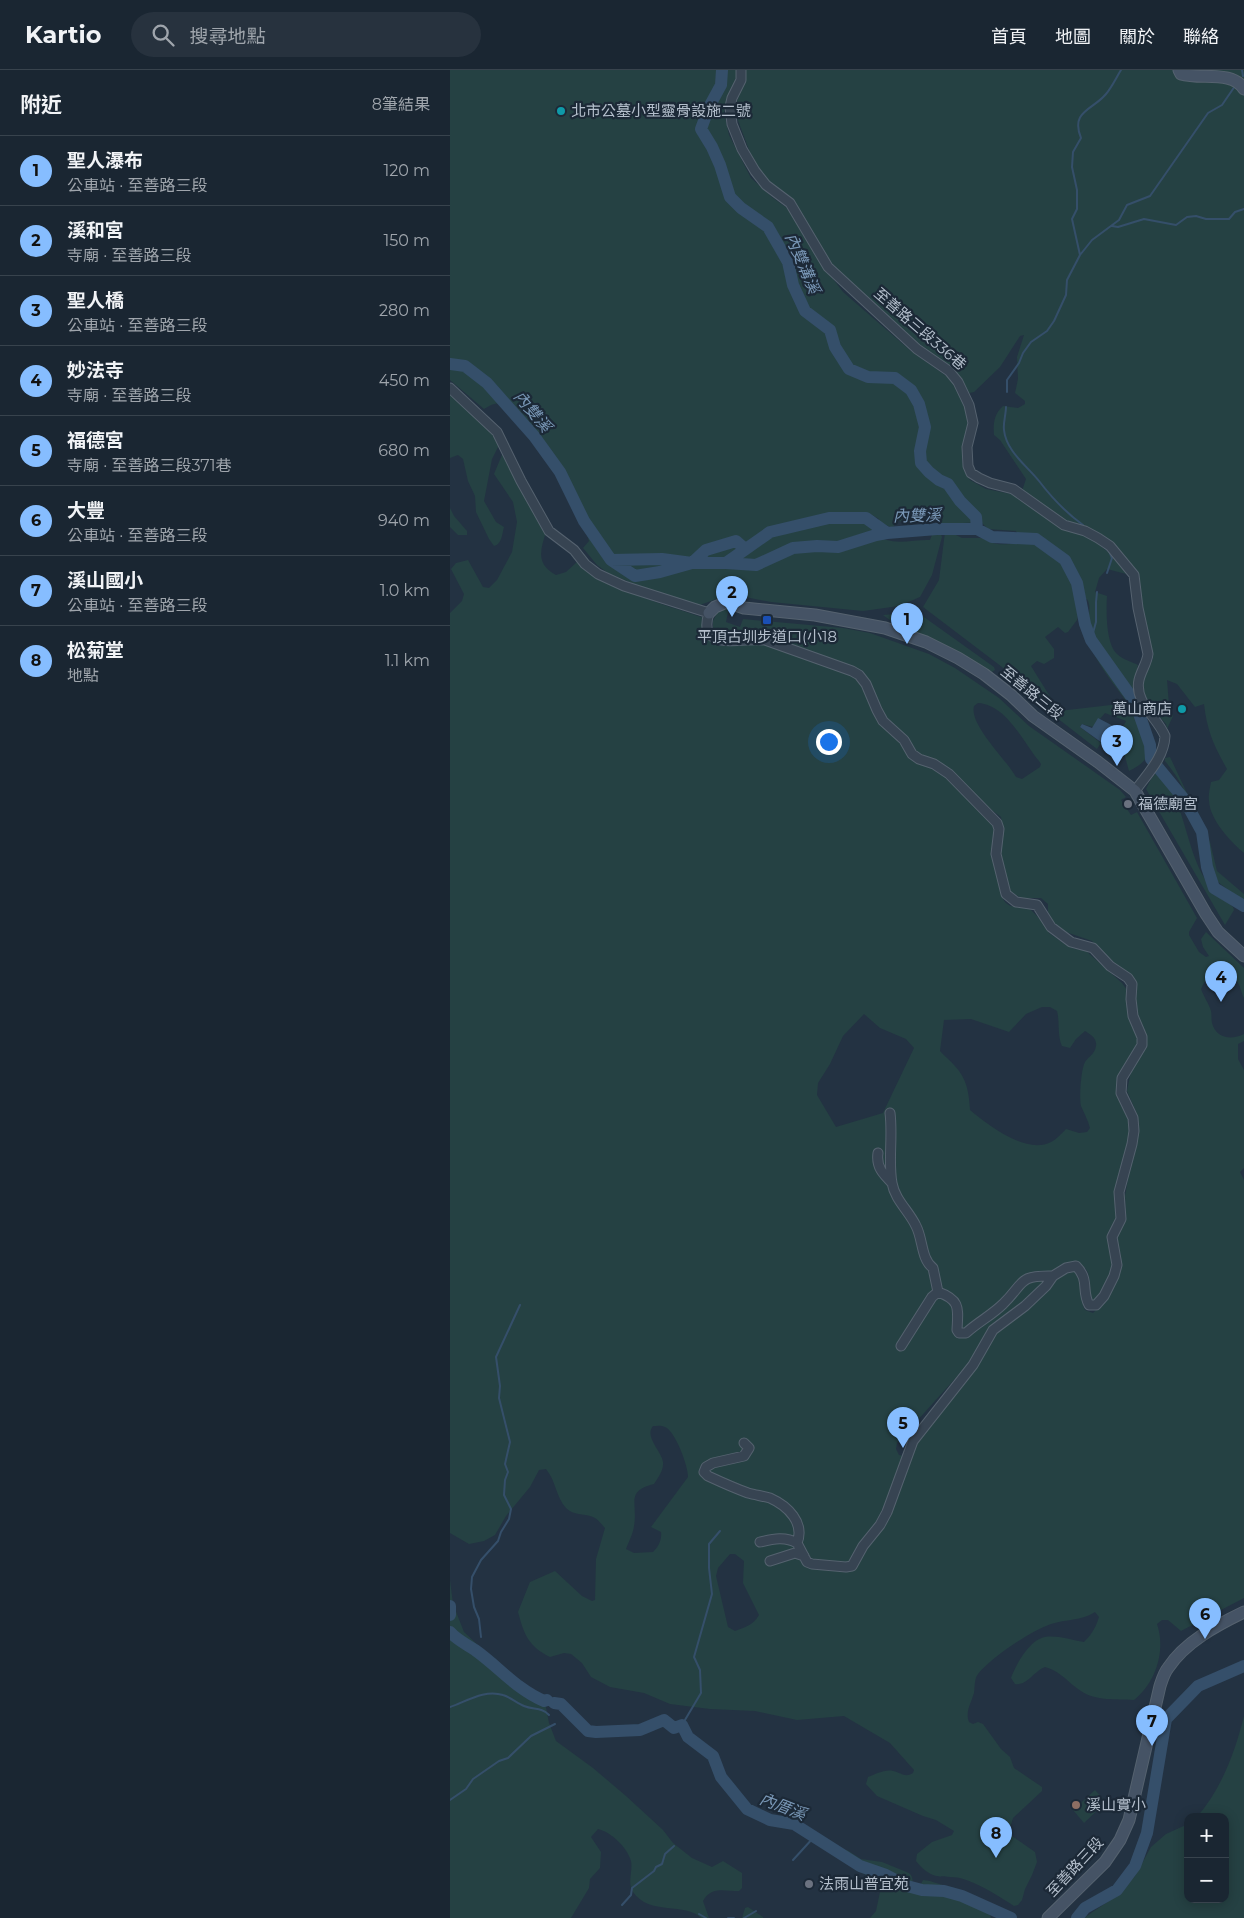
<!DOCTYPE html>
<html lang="zh-TW">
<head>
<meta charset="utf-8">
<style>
	body { margin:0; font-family:Montserrat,"Noto Sans TC",sans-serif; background:#27323e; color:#f1f3f6 }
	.controls { position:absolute; right:15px; bottom:15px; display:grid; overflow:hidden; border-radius:10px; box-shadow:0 2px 12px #0003 }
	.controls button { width:45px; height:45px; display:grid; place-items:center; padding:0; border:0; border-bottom:1px solid #38434d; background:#1a2632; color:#f1f3f6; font:25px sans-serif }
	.you { position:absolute; left:378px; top:671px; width:18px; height:18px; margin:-12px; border:4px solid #fff; border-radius:50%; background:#1a73e8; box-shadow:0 0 0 8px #1a73e833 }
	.badge { display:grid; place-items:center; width:32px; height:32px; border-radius:50%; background:#86bdff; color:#111; font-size:16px; font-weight:700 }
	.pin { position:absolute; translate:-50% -41px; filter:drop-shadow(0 1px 2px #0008) }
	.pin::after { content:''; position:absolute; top:26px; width:18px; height:15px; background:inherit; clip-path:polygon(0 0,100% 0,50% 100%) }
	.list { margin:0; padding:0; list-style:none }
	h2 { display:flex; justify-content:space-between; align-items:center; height:65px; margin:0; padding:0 20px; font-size:21px }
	h2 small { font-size:16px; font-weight:400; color:#9fa5ac }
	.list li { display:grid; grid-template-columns:32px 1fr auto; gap:15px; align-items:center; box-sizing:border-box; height:70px; padding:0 20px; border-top:1px solid #38434d }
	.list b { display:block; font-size:19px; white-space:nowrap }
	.list p { margin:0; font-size:16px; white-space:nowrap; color:#9fa5ac }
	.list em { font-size:16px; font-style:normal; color:#9fa5ac }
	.icon { flex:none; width:28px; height:28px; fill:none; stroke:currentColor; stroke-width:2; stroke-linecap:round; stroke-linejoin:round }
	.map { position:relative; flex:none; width:794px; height:1848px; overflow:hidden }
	header { display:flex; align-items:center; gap:30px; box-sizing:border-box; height:70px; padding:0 25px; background:#1a2632; border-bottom:1px solid #38434d }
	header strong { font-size:24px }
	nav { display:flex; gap:28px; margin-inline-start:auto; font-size:18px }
	.search { width:350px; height:45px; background:#27323e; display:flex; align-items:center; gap:12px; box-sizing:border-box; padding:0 18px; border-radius:28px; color:#9fa5ac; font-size:19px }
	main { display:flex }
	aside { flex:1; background:#1a2632 }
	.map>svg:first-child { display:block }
	.green { fill:#254143; fill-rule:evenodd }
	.water { fill:#354f6a }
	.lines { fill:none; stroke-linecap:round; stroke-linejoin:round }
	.stream { stroke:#354f6a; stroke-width:2 }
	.river { stroke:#354f6a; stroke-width:12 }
	.street-casing { stroke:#55626f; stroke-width:11 }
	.secondary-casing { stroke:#55626f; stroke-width:13 }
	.street { stroke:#374452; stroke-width:9 }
	.secondary { stroke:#455365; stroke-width:11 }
	.culture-dot { fill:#0f9aa8; stroke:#1c2937; stroke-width:2 }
	.transit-dot { fill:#1a4fb4; stroke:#1c2937; stroke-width:2 }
	.worship-dot { fill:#6b7280; stroke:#1c2937; stroke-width:2 }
	.education-dot { fill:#8d6e63; stroke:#1c2937; stroke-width:2 }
	.labels { text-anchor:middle; stroke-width:4.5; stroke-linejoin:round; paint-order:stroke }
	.poi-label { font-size:15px; fill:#b4bfcc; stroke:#1c2937; text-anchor:start }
	.street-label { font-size:15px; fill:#b4bfcc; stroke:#1c2937 }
	.water-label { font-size:16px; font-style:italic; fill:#7997b6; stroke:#1c2937 }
</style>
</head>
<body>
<header>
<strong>Kartio</strong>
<div class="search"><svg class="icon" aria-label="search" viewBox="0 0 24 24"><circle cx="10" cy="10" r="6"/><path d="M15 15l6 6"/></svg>搜尋地點</div>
<nav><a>首頁</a><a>地圖</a><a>關於</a><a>聯絡</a></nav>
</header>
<main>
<aside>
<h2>附近<small>8筆結果</small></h2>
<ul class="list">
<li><span class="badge">1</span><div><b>聖人瀑布</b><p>公車站 · 至善路三段</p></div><em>120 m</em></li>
<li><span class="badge">2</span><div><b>溪和宮</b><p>寺廟 · 至善路三段</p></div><em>150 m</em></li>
<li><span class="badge">3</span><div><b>聖人橋</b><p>公車站 · 至善路三段</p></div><em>280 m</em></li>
<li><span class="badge">4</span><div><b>妙法寺</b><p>寺廟 · 至善路三段</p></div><em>450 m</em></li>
<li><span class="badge">5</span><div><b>福德宮</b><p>寺廟 · 至善路三段371巷</p></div><em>680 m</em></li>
<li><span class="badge">6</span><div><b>大豐</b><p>公車站 · 至善路三段</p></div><em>940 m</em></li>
<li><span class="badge">7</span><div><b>溪山國小</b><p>公車站 · 至善路三段</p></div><em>1.0 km</em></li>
<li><span class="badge">8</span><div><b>松菊堂</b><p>地點</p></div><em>1.1 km</em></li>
</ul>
</aside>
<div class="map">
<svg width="794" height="1848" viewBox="0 0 794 1848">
	<rect width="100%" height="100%" fill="#233242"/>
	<path class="green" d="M 0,0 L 287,0 L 286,8 L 274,42 L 279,65 L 301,108 L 323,128 L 337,138 L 374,197 L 393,222 L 461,281 L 499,308 L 506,317 L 515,335 L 517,347 L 518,360 L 512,379 L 512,390 L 514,401 L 520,410 L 536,419 L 561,424 L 640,467 L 657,481 L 680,505 L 657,499 L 649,508 L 645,522 L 657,526 C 656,541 656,574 667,584 C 672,589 682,592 688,595 L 681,627 L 686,640 L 698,681 C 696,693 688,696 679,701 L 669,665 L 676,651 L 655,643 L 643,657 L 632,654 L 630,657 L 651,673 L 647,679 L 567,617 L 567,612 L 552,597 L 473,537 L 489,510 L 495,462 L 500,462 L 512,468 L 533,468 C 545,477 556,474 570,473 L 566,461 L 538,459 L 531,452 L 495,454 L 482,450 L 467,453 L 448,451 L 442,458 L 429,452 L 429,449 L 420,444 L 418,445 L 416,448 C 419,452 421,458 424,462 C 438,478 463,469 480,470 L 483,462 L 490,462 L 492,467 L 482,505 L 470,527 L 449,536 L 413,541 L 321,532 L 280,524 L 250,535 L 198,520 L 158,503 L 147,495 L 133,478 L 139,471 L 127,437 L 62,339 C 51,330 44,333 34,339 L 0,310 ZM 637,529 C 643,539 636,551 637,563 C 639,584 665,616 678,633 L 609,641 L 581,596 L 587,591 L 594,594 L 604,588 L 604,579 L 595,567 L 608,557 L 615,563 L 618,562 L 627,550 L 631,532 Z
		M 294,0 L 794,0 L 794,783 C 781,772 760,750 759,731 C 758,725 760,718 761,712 L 769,710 L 777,699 C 764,676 757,661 754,634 L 745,637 L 727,614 L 717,610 L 719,635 L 723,646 L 717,659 L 716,654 L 702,639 L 695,627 L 693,617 L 696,601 L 703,589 L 686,505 L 636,458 L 616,451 L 572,421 L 576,409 L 550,370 L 544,365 C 543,354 544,344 553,336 L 568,338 L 575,334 L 575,331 L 565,323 L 568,309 L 567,287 L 574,265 L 570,266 L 550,297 L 524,322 L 519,323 L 380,195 L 360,159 L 307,101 L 284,40 L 294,11 Z
		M 0,323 L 48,366 L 49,375 L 42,389 L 34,431 L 46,452 L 54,457 C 52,464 52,474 44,476 L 39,469 L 26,442 L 25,426 L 18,411 L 13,389 L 8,385 L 0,388 Z
		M 54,380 L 69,416 L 96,462 C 90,481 86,494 106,505 L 116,502 L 128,491 C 163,522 211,533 254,548 C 252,562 256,571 269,576 L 314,572 L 368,593 L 399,603 L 410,611 L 422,631 L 423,644 L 434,658 L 451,672 L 460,686 L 466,691 L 491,702 L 543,753 C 545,761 542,768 542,776 C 542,785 550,829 556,833 C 562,839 571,836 579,838 L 594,853 L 599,863 L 616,875 L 625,879 L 635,880 L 672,913 L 677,920 L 682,954 L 688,967 L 686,977 L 667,1012 L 667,1025 L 677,1043 L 680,1052 L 680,1063 L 666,1124 L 668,1149 L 661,1167 L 663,1190 L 662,1203 L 656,1215 L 644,1230 L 640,1228 C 640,1220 640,1211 638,1203 C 630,1183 605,1199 593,1208 L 593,1214 L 545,1255 L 538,1263 L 521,1291 L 447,1373 L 446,1379 L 449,1385 L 455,1386 L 461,1383 L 492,1336 L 509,1318 L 529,1290 L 548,1260 L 580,1236 L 610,1205 L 623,1200 C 637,1209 628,1227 635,1240 L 643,1243 L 654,1232 L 670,1197 L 671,1187 L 667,1168 L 676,1148 L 675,1126 L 688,1053 L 687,1044 L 677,1021 L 681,1001 L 694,978 L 695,969 L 685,936 L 687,917 L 682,906 L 661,891 L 642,871 L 616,862 L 606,857 L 598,842 L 598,834 L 591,828 L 571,828 L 559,821 L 550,778 L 553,759 L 551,747 L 528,730 L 496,697 L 486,691 L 469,685 L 462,679 L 455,665 L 434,646 L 422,618 L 416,608 L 408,601 L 312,566 C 301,564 279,573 272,568 C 269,566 266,561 263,559 L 263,551 L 268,541 L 279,538 L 276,552 L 290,557 L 293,549 L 393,558 L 420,563 L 479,584 L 505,598 L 549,628 L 579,656 L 670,720 L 676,727 L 671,730 L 681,745 L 687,742 L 747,848 L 739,862 L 739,865 L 749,882 L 756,887 L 759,886 L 753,877 L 751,869 L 756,862 L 794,898 L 794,928 C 791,923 791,917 788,913 C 777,893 757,903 751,919 C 754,927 759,934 761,941 C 762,945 761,949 762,953 C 766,969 782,970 794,964 L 794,971 L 788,974 L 788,989 L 794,1000 L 794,1098 L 790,1102 L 794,1110 L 794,1528 L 731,1561 L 718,1550 L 712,1550 L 707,1554 C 716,1580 706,1613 684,1630 C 667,1629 645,1631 631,1621 C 617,1612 612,1602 595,1597 C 584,1601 577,1616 565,1614 L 561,1608 C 566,1595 579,1570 595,1567 C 607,1565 621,1570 634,1572 C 642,1564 646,1557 649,1547 L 645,1542 C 631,1551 616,1549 601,1554 C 579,1562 542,1587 528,1604 C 524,1609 525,1617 524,1623 C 521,1633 515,1642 519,1652 L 523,1654 L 528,1652 L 533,1654 L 551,1679 L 560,1687 L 564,1698 L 592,1717 L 592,1721 L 563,1748 L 559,1761 L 562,1766 L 585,1782 L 587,1792 L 582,1805 L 575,1819 L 572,1830 L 568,1835 L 564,1836 C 550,1827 535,1817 519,1811 C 496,1801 486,1816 466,1791 L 467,1784 L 482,1772 L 502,1765 L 504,1761 L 486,1750 L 473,1746 L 427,1726 L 416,1714 L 418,1707 C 426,1704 435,1699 443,1701 C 452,1703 455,1708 463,1703 L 464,1700 L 440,1673 L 394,1646 L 347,1650 L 305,1641 L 260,1639 L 220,1634 L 194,1623 L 160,1617 L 141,1607 L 132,1593 L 121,1584 L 114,1583 L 100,1587 C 78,1576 74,1564 68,1542 L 80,1512 L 105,1501 L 132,1526 L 142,1531 L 145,1530 L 146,1489 L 155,1458 C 151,1454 148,1449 143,1447 C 133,1443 124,1446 116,1438 C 106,1427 106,1411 96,1399 L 89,1400 L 80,1417 L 56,1446 L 45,1465 L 34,1471 L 19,1474 L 0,1463 L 0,543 L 12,531 L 14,524 L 1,499 L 6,493 L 18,490 L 33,517 L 39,518 L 47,510 L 62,482 L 67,452 L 63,432 L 44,404 ZM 528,633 C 557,635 573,672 589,691 L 591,694 L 590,697 L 572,709 L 566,707 C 556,689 519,655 524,636 ZM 592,937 L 600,937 L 607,941 C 610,952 607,965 612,976 L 620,978 L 626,969 L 635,961 C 641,965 647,968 646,976 C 645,984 639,986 635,992 C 631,999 629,1028 631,1036 C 634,1043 638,1050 640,1058 L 637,1062 L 629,1063 L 616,1059 C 612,1063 606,1070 601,1072 C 576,1085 538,1055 520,1040 C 519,1023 517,1008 504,995 C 500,990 494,986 490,981 L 494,950 L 521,949 L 559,962 L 576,944 ZM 414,944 L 430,958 L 456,969 L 464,978 L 433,1043 L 386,1057 L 367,1025 L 368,1013 L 380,994 L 393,966 ZM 203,1356 C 206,1356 211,1355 215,1357 C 225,1361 238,1395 238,1407 L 201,1457 L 211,1462 C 212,1469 209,1476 203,1482 L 184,1483 L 176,1479 C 179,1471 183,1464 184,1456 C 188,1433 175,1421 204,1414 C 208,1408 214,1400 213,1392 C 211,1380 194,1367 203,1356 ZM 280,1484 L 285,1484 L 294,1491 L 293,1513 L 309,1545 C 303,1555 296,1557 285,1561 L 278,1557 L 266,1506 L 268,1498 Z
		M 0,438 L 4,446 L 17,461 L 17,465 L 8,465 L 0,457 Z
		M 467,542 L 544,597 L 545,600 L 539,604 L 448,556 L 433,545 Z
		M 720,687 L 760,772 L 767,801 L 794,824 L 794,831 C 782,822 767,813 758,802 C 746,787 749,767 745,750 C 740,728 729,708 715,691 L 715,688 Z
		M 706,703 L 711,703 C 737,737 735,782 760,817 C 766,826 776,830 783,837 L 784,840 L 775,855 L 696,719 L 701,709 Z
		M 0,1510 L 3,1534 L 14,1562 L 64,1609 L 83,1619 L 94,1627 L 99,1653 L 106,1671 L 143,1698 L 176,1726 L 213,1760 L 223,1773 L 242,1788 L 262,1797 L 273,1791 L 292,1803 L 292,1818 L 289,1821 C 274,1821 261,1816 253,1831 L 259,1848 L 251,1848 C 236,1832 199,1846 183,1822 C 177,1813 183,1801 181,1791 C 177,1777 161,1762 148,1759 L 141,1767 L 151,1782 L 150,1798 L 140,1809 L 139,1818 L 121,1848 L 0,1848 Z
		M 794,1646 L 794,1848 L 634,1848 L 669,1824 L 685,1806 L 701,1777 L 716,1764 L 738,1754 L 738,1829 L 775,1829 L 775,1747 L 747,1747 C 772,1718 785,1682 794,1646 Z
		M 645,1720 L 656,1732 L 634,1753 L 623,1740 Z
		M 397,1780 L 411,1789 L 432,1792 L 459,1803 C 464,1807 463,1814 461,1820 L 466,1824 L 473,1810 L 480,1811 C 498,1817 538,1826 541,1848 L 420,1848 L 426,1841 L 432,1812 L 410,1802 L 389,1785 Z
		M 298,1837 L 313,1847 L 313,1848 L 292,1848 L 295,1838 Z"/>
	<path class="water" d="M 648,648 L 665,657 L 655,675 L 630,657 L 632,654 L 642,658 Z"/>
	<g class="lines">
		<path class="stream" d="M 792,0 L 793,6
			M 662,156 L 668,157 L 694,149 L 726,155 L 737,147 L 746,146 L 756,149 L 779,149 L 785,142 L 794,139
			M 630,185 L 622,149 L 627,139 L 627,120 L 622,97 L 623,82 L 631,68 C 620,41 643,40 656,24 C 662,17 666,8 671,0
			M 557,322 L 557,310 L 569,293 L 573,283 L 581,272 L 597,261 L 604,251 L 616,225 L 617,210 L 630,185 L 642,170 L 669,150 L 677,135 L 700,126 L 758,43 L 772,35 L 785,16
			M 556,337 C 556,344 553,353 554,360 C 556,381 577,396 589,411 C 602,428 615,442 633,455
			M 655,478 L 659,481 L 662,488 L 657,503
			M 641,570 L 646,552 L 646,532 L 647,522
			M 31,1567 L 29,1549 L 24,1537 L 21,1519 L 22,1507 L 31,1490 L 48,1471 L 51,1462 L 59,1449 L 61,1439 L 54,1425 L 55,1410 L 58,1402 L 55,1394 L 60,1372 L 49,1328 L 50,1316 L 46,1287 L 70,1235
			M 0,1637 C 17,1631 35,1619 53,1625 C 60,1627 67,1633 74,1636 C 83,1640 92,1637 99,1645
			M 232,1655 L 251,1623 L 250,1600 L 244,1587 L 262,1524 L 259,1498 L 259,1474 L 270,1461
			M 0,1730 L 16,1719 L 23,1709 L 49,1691 L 58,1688 L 81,1666 L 105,1654
			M 343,1790 L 364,1767
			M 172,1835 L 181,1825 L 182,1818 L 204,1801 L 206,1797 L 212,1794 L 215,1784 L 224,1776
			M 249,1844 L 256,1848
			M 278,1848 L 284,1848
			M 294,1848 L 306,1841"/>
		<path class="river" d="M 272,0 L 271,15 L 259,37 L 251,59 L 262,77 L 270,95 L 280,127 L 291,138 L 318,157 L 338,192 L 343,215 L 355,241 L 380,260 L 385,277 L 399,299 L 418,307 L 445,308 L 461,320 L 469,334 L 475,357 L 470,381 L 471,393 L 479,402 L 489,410 L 498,414 L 510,431 L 526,447 L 527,459
			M 0,294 L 15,296 L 37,313 L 84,366 L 110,402 L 134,451 L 161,490 L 185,506 L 210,502 L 242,493 L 276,493 L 320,462 L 379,448 L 416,448 L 437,463 L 487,459 L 527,459 L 542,467 L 586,469 L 615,490 L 627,513 L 635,554 L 641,570 L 685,632 L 700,675 L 701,689 L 734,729 L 752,762 L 757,797 L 764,818 L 794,836
			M 161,490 L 212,489 L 242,493 L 256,480 L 286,471 L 295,479
			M 276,493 L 306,495 L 343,478 L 367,476 L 388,477 L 426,465 L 437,463
			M 0,1536 L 0,1545
			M 0,1562 C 7,1570 16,1574 25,1580 C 49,1597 66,1619 94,1631 L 97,1630
			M 104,1633 L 111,1634 L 138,1661 L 146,1662 L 190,1660 L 214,1650 L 224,1658 L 232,1655 L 238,1667 L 263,1686 L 271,1707 L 297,1739 L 320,1750 L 344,1754 L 410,1796 L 436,1805 L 457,1816 L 472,1820 L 494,1821 L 512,1826 L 561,1848
			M 627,1848 L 635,1838 L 667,1820 L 685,1796 L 697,1763 L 716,1649 L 748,1616 L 794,1596"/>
		<defs>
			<path id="street" d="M 291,0 L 291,10 L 282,28 L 280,37 L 282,54 L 292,79 L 305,101 L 316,115 L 340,133 L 378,197 L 467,279 L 499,301 L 508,312 L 519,335 L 523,353 L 517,377 L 518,396 L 521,403 L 529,408 L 540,413 L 563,419 L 614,455 L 635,461 L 648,468 L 660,476 L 684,505 L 688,538 L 698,584 C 697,593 691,601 689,610 C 684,632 707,647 715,666 C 714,688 697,704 685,721
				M 0,318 L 47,362 L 71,411 L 99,461 L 124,480 L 135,494 L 148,504 L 174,516 L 259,543 C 246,583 295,567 315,570 L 402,601 L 409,605 L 416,614 L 427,640 L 433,651 L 454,670 L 462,684 L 469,689 L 484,694 L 499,704 L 547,753 L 549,759 L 546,784 L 556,824 L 566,832 L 587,835 L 601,857 L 621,872 L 643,878 L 660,896 L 678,908 L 682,914 L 681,929 L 683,946 L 692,967 L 692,975 L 672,1008 L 671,1023 L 683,1048 L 684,1061 L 682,1074 L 669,1122 L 671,1149 L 662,1167 L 667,1195 L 664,1206 L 654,1226 L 646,1235 L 639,1235 C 631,1220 640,1210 626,1196 L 616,1198 L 603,1206 L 596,1216 L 575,1236 L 543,1260 L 523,1295 L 463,1371 L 437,1442 L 430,1455 L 413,1476 L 402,1496 L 396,1497 L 362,1494 L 357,1492 L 347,1473 C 355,1453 338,1436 320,1428 C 313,1426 305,1425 298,1423 C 284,1418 271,1412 258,1406 L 254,1402 L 256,1397 L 263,1393 L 294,1386 L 299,1378 L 294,1373
				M 440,1043 C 443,1066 438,1092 442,1113 C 445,1130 459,1141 466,1156 C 473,1169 471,1189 483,1198 L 488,1222 C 511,1230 508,1239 507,1260 L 509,1263 L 516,1263 C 528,1252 542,1245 553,1234 C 575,1213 567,1205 603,1206
				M 428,1083 C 426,1097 433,1104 442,1113
				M 451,1276 L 482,1227 L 488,1222
				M 310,1472 C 323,1469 335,1466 347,1473
				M 320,1491 L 345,1483 L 354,1486"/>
			<path id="secondary" d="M 729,0 L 731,4 C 751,10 782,0 794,19
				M 259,543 L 265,537 L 277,532 L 294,538 L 365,545 L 435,558 L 476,572 L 508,588 L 534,604 L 561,625 L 583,646 L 648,692 L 685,721 L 756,844 L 768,862 L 794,886
				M 598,1848 L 655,1792 L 670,1770 L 679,1750 L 710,1616 C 712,1610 714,1603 718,1598 C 735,1572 767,1555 794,1542"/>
		</defs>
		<use href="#street" class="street-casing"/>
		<use href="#secondary" class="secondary-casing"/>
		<use href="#street" class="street"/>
		<use href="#secondary" class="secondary"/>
	</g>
	<g class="culture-dot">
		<circle cx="111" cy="41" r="5"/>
		<circle cx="732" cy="639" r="5"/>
	</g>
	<rect class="transit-dot" x="312" y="545" width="10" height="10" rx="2.5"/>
	<g class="worship-dot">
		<circle cx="678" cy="734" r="5"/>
		<circle cx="359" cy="1814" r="5"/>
	</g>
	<circle class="education-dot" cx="626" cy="1735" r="5"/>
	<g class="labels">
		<g class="poi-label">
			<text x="121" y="46">北市公墓小型靈骨設施二號</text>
			<text x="317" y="572" text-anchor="middle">平頂古圳步道口(小18</text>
			<text x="722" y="644" text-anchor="end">萬山商店</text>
			<text x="688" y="739">福德廟宮</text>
			<text x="636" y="1740">溪山實小</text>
			<text x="369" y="1819">法雨山普宜苑</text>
		</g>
		<g class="street-label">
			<text transform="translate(470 259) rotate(41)" y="5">至善路三段336巷</text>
			<text transform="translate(582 623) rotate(39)" y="5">至善路三段</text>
			<text transform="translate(625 1797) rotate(-47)" y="5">至善路三段</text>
		</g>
		<g class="water-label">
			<text transform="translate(353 193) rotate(67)" y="6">內雙溝溪</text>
			<text transform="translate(83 341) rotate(50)" y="6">內雙溪</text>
			<text transform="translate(467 445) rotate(-1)" y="6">內雙溪</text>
			<text transform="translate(333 1736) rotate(21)" y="6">內厝溪</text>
		</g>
	</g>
</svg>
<div class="controls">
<button>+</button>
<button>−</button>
</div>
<div class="you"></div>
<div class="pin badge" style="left:457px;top:574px">1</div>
<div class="pin badge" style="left:282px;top:547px">2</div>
<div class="pin badge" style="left:667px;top:696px">3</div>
<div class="pin badge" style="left:771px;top:932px">4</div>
<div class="pin badge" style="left:453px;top:1378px">5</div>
<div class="pin badge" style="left:755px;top:1569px">6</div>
<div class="pin badge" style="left:702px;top:1676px">7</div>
<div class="pin badge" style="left:546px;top:1788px">8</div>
</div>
</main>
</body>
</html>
